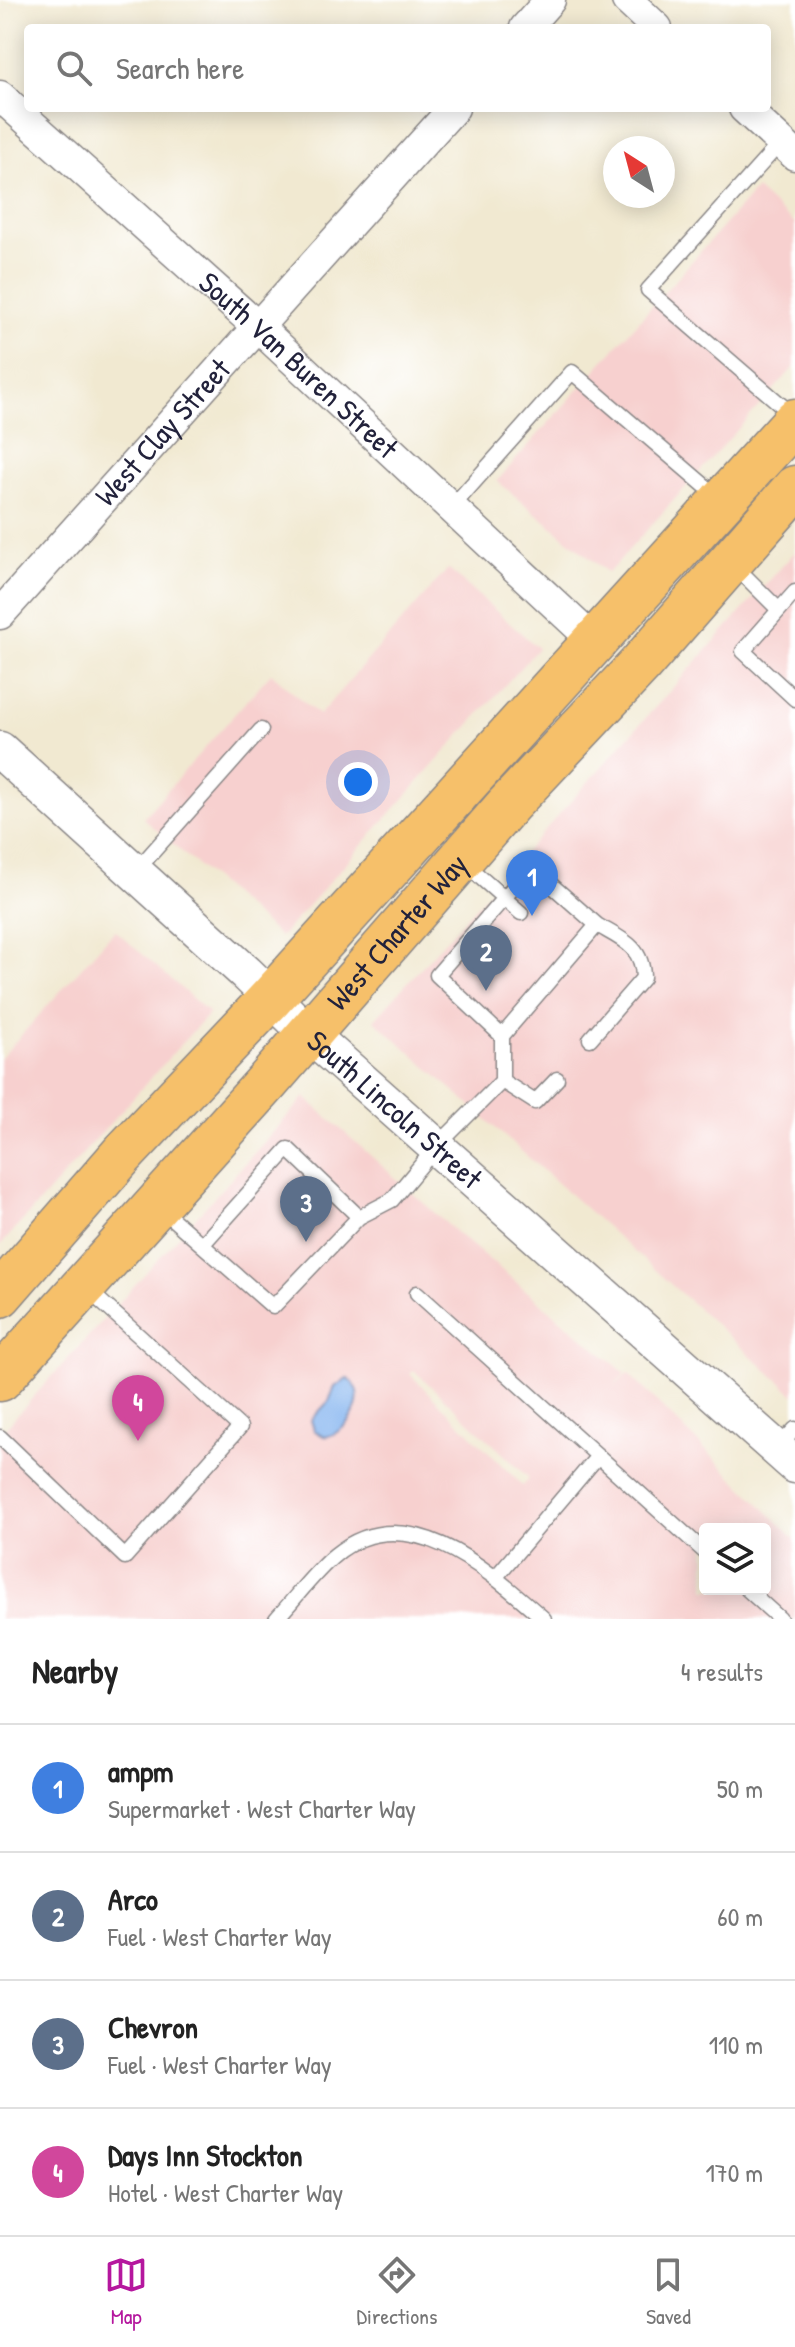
<!DOCTYPE html>
<html lang="en">
<head>
<meta charset="utf-8">
<style>
	body { margin:0; font-family:"Patrick Hand",sans-serif; background:#f2f2f2; color:#222 }
	.controls { position:absolute; right:24px; bottom:24px; display:grid; overflow:hidden; border-radius:8px; box-shadow:0 4px 20px #0003 }
	.controls button { width:72px; height:72px; display:grid; place-items:center; padding:0; border:0; border-bottom:2px solid #e0e0e0; background:#fff; color:#222; font:40px sans-serif }
	.compass { position:absolute; left:603px; top:136px; width:72px; height:72px; border-radius:50%; background:#fff; box-shadow:0 4px 20px #0003; rotate:324deg }
	.you { position:absolute; left:358px; top:782px; width:28px; height:28px; margin:-20px; border:6px solid #fff; border-radius:50%; background:#1a73e8; box-shadow:0 0 0 12px #1a73e833 }
	.badge { display:grid; place-items:center; width:52px; height:52px; border-radius:50%; background:#b5179e; color:#fff; font-size:26px; font-weight:700 }
	.pin { position:absolute; translate:-50% -66px; filter:drop-shadow(0 2px 4px #0008) }
	.pin::after { content:''; position:absolute; top:42px; width:28px; height:24px; background:inherit; clip-path:polygon(0 0,100% 0,50% 100%) }
	.list { margin:0; padding:0; list-style:none }
	h2 { display:flex; justify-content:space-between; align-items:center; height:104px; margin:0; padding:0 32px; font-size:34px }
	h2 small { font-size:26px; font-weight:400; color:#767676 }
	.list li { display:grid; grid-template-columns:52px 1fr auto; gap:24px; align-items:center; box-sizing:border-box; height:128px; padding:0 32px; border-top:2px solid #e0e0e0 }
	.list b { display:block; font-size:30px; white-space:nowrap }
	.list p { margin:0; font-size:26px; white-space:nowrap; color:#767676 }
	.list em { font-size:26px; font-style:normal; color:#767676 }
	.icon { flex:none; width:44px; height:44px; fill:none; stroke:currentColor; stroke-width:2; stroke-linecap:round; stroke-linejoin:round }
	.map { position:relative; flex:none; width:795px; height:1619px; overflow:hidden }
	.search { position:absolute; background:#fff; box-shadow:0 4px 20px #0003; left:24px; right:24px; top:24px; height:88px; display:flex; align-items:center; gap:20px; box-sizing:border-box; padding:0 28px; border-radius:8px; color:#767676; font-size:30px }
	.sheet { height:616px; background:#fff }
	nav { display:flex; justify-content:space-around; align-items:center; box-sizing:border-box; height:112px; border-top:2px solid #e0e0e0; background:#fff; font-size:22px; color:#767676 }
	nav a { display:grid; justify-items:center; gap:4px }
	nav .on { color:#b5179e }
	.map>svg:first-child { display:block }
	.built { fill:#f7d0cf; fill-rule:evenodd }
	.water { fill:#84b4ef; stroke:#536b95; stroke-width:2 }
	.lines { fill:none; stroke-linecap:round; stroke-linejoin:round }
	.service-casing { stroke:#8a8686; stroke-width:17 }
	.minor-casing { stroke:#8a8686; stroke-width:33 }
	.tertiary-casing { stroke:#8a8686; stroke-width:39 }
	.primary-casing { stroke:#8a8686; stroke-width:47 }
	.service { stroke:#fff; stroke-width:14 }
	.minor { stroke:#fff; stroke-width:30 }
	.tertiary { stroke:#fff; stroke-width:36 }
	.primary { stroke:#f6c06b; stroke-width:44 }
	.labels { text-anchor:middle; stroke-width:6; stroke-linejoin:round; paint-order:stroke }
	.street-label { font-size:30px; fill:#22223b; stroke:#fff }
</style>
</head>
<body>
<div class="map">
<svg width="795" height="1619" viewBox="0 0 795 1619">
	<rect width="100%" height="100%" fill="#fff"/>
	<filter id="ink" filterUnits="userSpaceOnUse"><feTurbulence type="fractalNoise" baseFrequency=".0125" numOctaves="2"/><feDisplacementMap in="SourceGraphic" scale="16" xChannelSelector="R" yChannelSelector="G"/><feConvolveMatrix kernelMatrix="1 2 1 2 8 2 1 2 1" color-interpolation-filters="sRGB"/></filter>
	<filter id="wash" filterUnits="userSpaceOnUse"><feTurbulence type="fractalNoise" baseFrequency=".006" numOctaves="4" result="noise"/><feDisplacementMap in="SourceGraphic" scale="32" xChannelSelector="R" yChannelSelector="G"/><feGaussianBlur stdDeviation="1.8" result="paint"/><feColorMatrix in="noise" values="0 0 0 0 0 0 0 0 0 0 0 0 0 0 0 0 0 1.4 0 .05"/><feComposite in="paint" operator="in"/></filter>
	<g filter="url(#wash)">
		<rect width="100%" height="100%" fill="#f1e9d1"/>
		<path class="built" d="M 756,189 L 795,224 L 795,366 L 608,573 L 497,481 Z
			M 795,552 L 795,1395 L 374,1020 Z
			M 448,569 L 538,648 L 280,937 L 143,818 L 271,673 L 319,715 Z
			M 115,930 L 209,1013 L 0,1246 L 0,1059 Z
			M 305,1097 L 456,1232 L 625,1373 L 613,1388 L 628,1373 L 795,1539 L 795,1619 L 0,1619 L 0,1434 ZM 414,1370 L 529,1478 L 523,1486 L 410,1374 ZM 705,1529 L 765,1529 L 765,1589 L 705,1589 Z"/>
		<path class="water" d="M 347,1378 C 368,1391 354,1422 337,1432 C 333,1435 329,1436 325,1437 L 314,1430 L 311,1420 L 329,1401 L 335,1387 Z"/>
	</g>
	<g filter="url(#ink)">
		<g class="lines">
			<defs>
				<path id="service" d="M 781,142 L 648,290 L 795,417
					M 451,508 L 572,372 L 719,498
					M 733,564 L 779,610
					M 795,592 L 743,651 L 795,699
					M 464,863 L 521,913
					M 135,872 L 261,730
					M 462,946 L 478,960
					M 590,1039 L 643,978 C 643,946 621,939 597,925
					M 502,1081 L 535,1102 L 557,1079
					M 160,1208 L 273,1307 L 359,1217 L 392,1200 L 437,1146 L 502,1081 L 502,1036 L 437,975 L 531,867 L 597,925 L 502,1036
					M 202,1245 L 288,1149 L 359,1217
					M 417,1293 L 705,1552
					M 0,1437 L 125,1557 L 240,1427 L 86,1288
					M 776,1449 L 795,1429
					M 495,1578 L 598,1456
					M 747,1589 L 780,1619
					M 276,1619 C 294,1600 315,1571 335,1555 C 407,1495 489,1571 544,1619"/>
				<g id="minor">
					<path d="M 627,0 L 657,28"/>
					<path d="M 525,28 L 550,0"/>
					<path id="s1" d="M 0,96 L 258,327 L 593,640"/>
					<path d="M 744,108 L 795,155"/>
					<path id="s2" d="M 0,614 L 454,108"/>
				</g>
				<g id="tertiary">
					<path id="s3" d="M 0,750 L 246,973 L 309,1034 L 795,1465"/>
				</g>
				<g id="primary">
					<path d="M 0,1295 L 122,1155 L 270,999 L 795,421"/>
					<path id="s4" d="M 0,1379 L 268,1081 L 508,805 L 639,666 L 795,488"/>
				</g>
			</defs>
			<use href="#service" class="service-casing"/>
			<use href="#minor" class="minor-casing"/>
			<use href="#tertiary" class="tertiary-casing"/>
			<use href="#primary" class="primary-casing"/>
			<use href="#service" class="service"/>
			<use href="#minor" class="minor"/>
			<use href="#tertiary" class="tertiary"/>
			<use href="#primary" class="primary"/>
		</g>
	</g>
	<g class="labels">
		<g class="street-label">
			<text dy="10" stroke="none"><textPath href="#s1" startOffset="402">South Van Buren Street</textPath></text>
			<text dy="10" stroke="none"><textPath href="#s2" startOffset="244">West Clay Street</textPath></text>
			<text dy="10" stroke="none"><textPath href="#s4" startOffset="598">West Charter Way</textPath></text>
			<text dy="10" stroke="none"><textPath href="#s3" startOffset="534">South Lincoln Street</textPath></text>
		</g>
	</g>
</svg>
<div class="controls">
<button><svg class="icon" aria-label="layers" viewBox="0 0 24 24"><path d="M12 4l9 5-9 5-9-5zM3 14l9 5 9-5"/></svg></button>
</div>
<svg class="compass" viewBox="-18 -18 36 36"><path d="M0-13l5 13h-10z" fill="#e53935"/><path d="M0 13l5-13h-10z" fill="#767676"/></svg>
<div class="you"></div>
<div class="pin badge" style="left:532px;top:916px;background:#3f7fe0">1</div>
<div class="pin badge" style="left:486px;top:991px;background:#5c6f8a">2</div>
<div class="pin badge" style="left:306px;top:1242px;background:#5c6f8a">3</div>
<div class="pin badge" style="left:138px;top:1441px;background:#d1479c">4</div>
<div class="search"><svg class="icon" aria-label="search" viewBox="0 0 24 24"><circle cx="10" cy="10" r="6"/><path d="M15 15l6 6"/></svg>Search here</div>
</div>
<section class="sheet">
<h2>Nearby<small>4 results</small></h2>
<ul class="list">
<li><span class="badge" style="background:#3f7fe0">1</span><div><b>ampm</b><p>Supermarket · West Charter Way</p></div><em>50 m</em></li>
<li><span class="badge" style="background:#5c6f8a">2</span><div><b>Arco</b><p>Fuel · West Charter Way</p></div><em>60 m</em></li>
<li><span class="badge" style="background:#5c6f8a">3</span><div><b>Chevron</b><p>Fuel · West Charter Way</p></div><em>110 m</em></li>
<li><span class="badge" style="background:#d1479c">4</span><div><b>Days Inn Stockton</b><p>Hotel · West Charter Way</p></div><em>170 m</em></li>
</ul>
</section>
<nav>
<a class="on"><svg class="icon" aria-label="map" viewBox="0 0 24 24"><path d="M3 6l6-2 6 2 6-2v14l-6 2-6-2-6 2zM9 4v14M15 6v14"/></svg>Map</a>
<a><svg class="icon" aria-label="directions" viewBox="0 0 24 24"><path d="M12 3l9 9-9 9-9-9zM9 14v-3h6M13 9l2 2-2 2"/></svg>Directions</a>
<a><svg class="icon" aria-label="saved" viewBox="0 0 24 24"><path d="M7 4h10v16l-5-4-5 4z"/></svg>Saved</a>
</nav>
</body>
</html>
